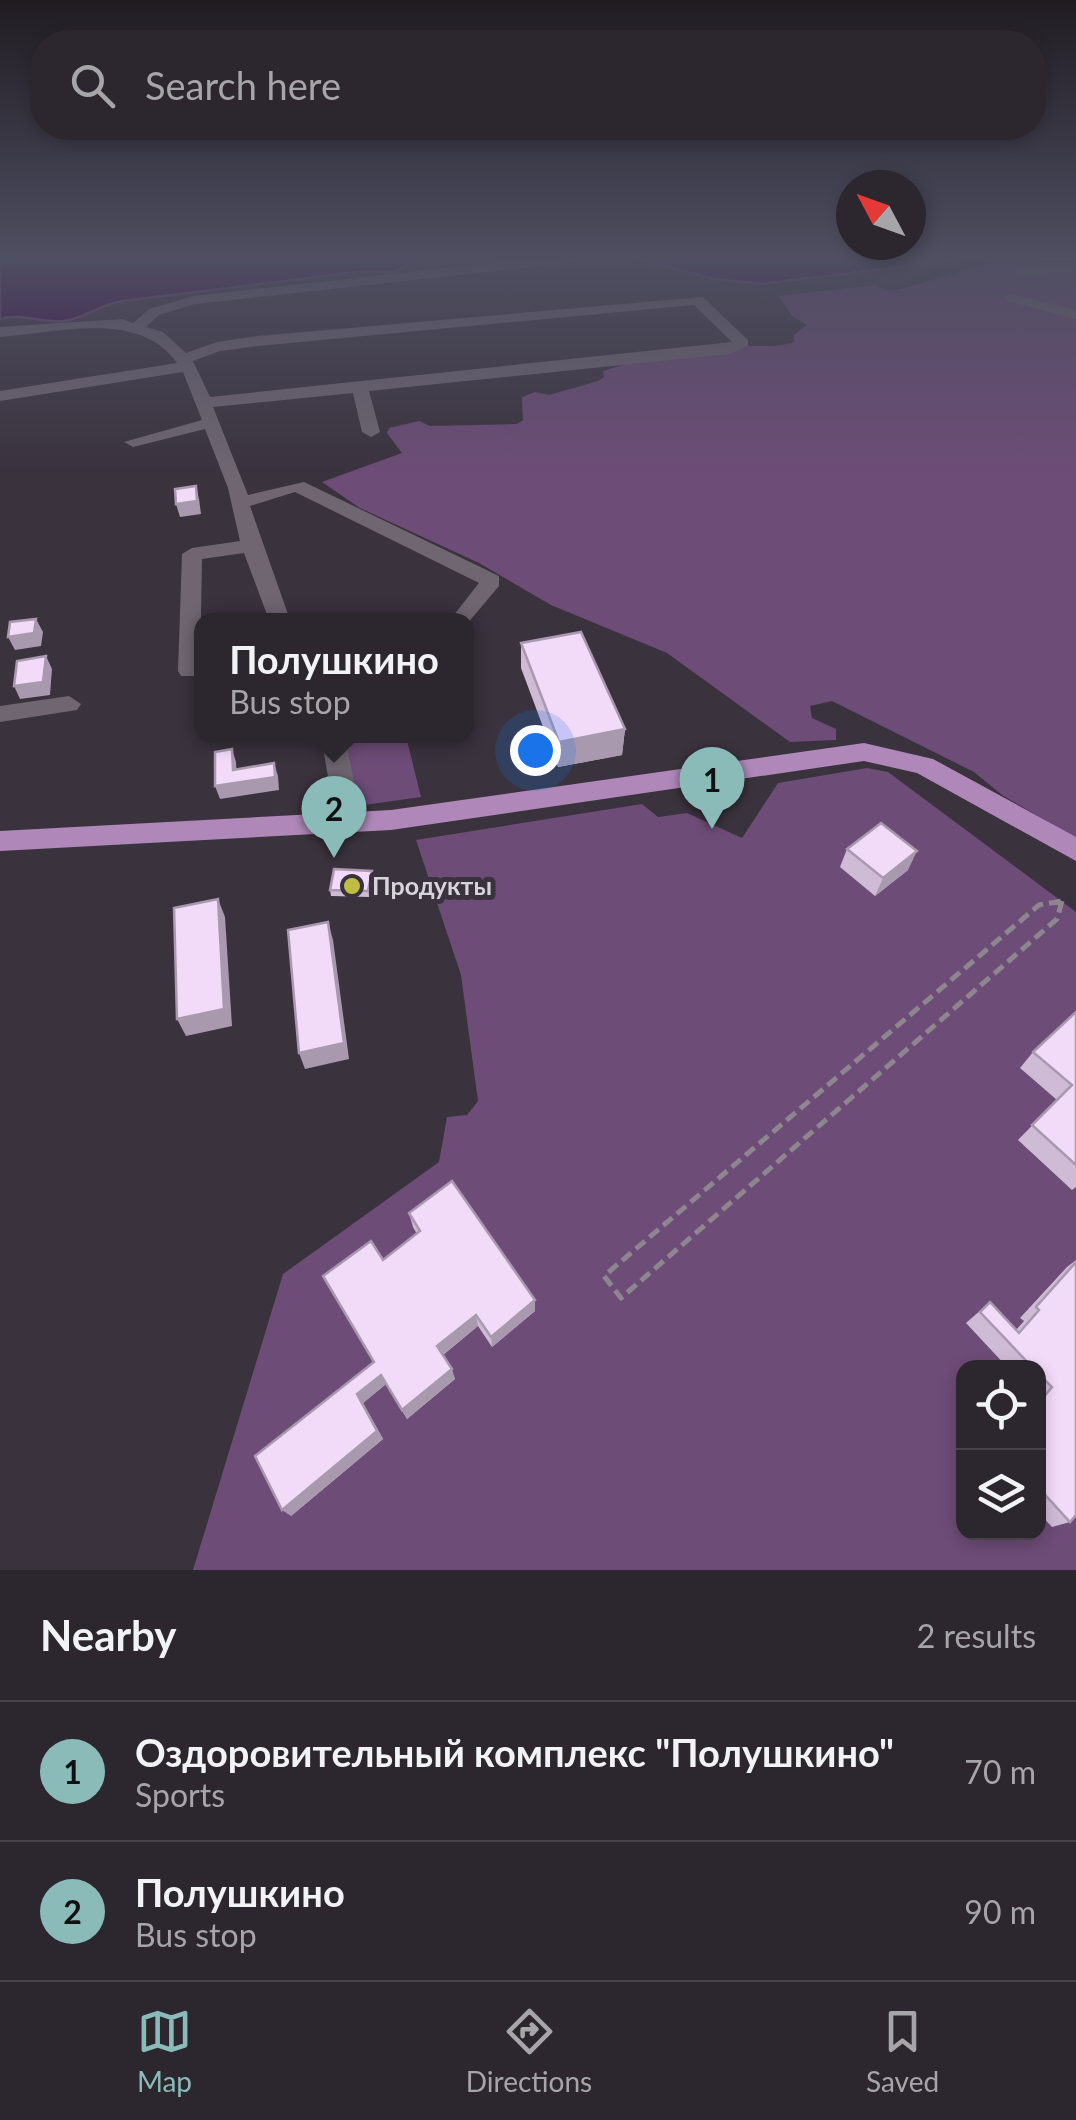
<!DOCTYPE html>
<html lang="en">
<head>
<meta charset="utf-8">
<style>
	body { margin:0; font-family:Lato,sans-serif; background:#38323a; color:#f1f3f6 }
	.controls { position:absolute; right:30px; bottom:30px; display:grid; overflow:hidden; border-radius:20px; box-shadow:0 5px 15px #0003 }
	.controls button { width:90px; height:90px; display:grid; place-items:center; padding:0; border:0; border-bottom:2px solid #48434a; background:#2c262e; color:#f1f3f6; font:50px sans-serif }
	.compass { position:absolute; left:836px; top:170px; width:90px; height:90px; border-radius:50%; background:#2c262e; box-shadow:0 5px 15px #0003; rotate:311deg }
	.you { position:absolute; left:535px; top:750px; width:35px; height:35px; margin:-25px; border:8px solid #fff; border-radius:50%; background:#1a73e8; box-shadow:0 0 0 15px #1a73e833 }
	.badge { display:grid; place-items:center; width:65px; height:65px; border-radius:50%; background:#8bbbb9; color:#111; font-size:32px; font-weight:700 }
	.pin { position:absolute; translate:-50% -82px; filter:drop-shadow(0 2px 5px #0008) }
	.pin::after { content:''; position:absolute; top:52px; width:35px; height:30px; background:inherit; clip-path:polygon(0 0,100% 0,50% 100%) }
	.popup { position:absolute; left:194px; top:613px; width:280px; height:130px; box-sizing:border-box; display:grid; place-content:center; border-radius:20px; background:#2c262e; filter:drop-shadow(0 2px 8px #0005); font-size:32px; white-space:nowrap; color:#a6a5aa }
	.popup b { font-size:38px; color:#f1f3f6 }
	.popup::after { content:''; position:absolute; left:50%; top:100%; margin-left:-20px; border:20px solid transparent; border-top-color:#2c262e }
	.list { margin:0; padding:0; list-style:none }
	h2 { display:flex; justify-content:space-between; align-items:center; height:130px; margin:0; padding:0 40px; font-size:42px }
	h2 small { font-size:32px; font-weight:400; color:#a6a5aa }
	.list li { display:grid; grid-template-columns:65px 1fr auto; gap:30px; align-items:center; box-sizing:border-box; height:140px; padding:0 40px; border-top:2px solid #48434a }
	.list b { display:block; font-size:38px; white-space:nowrap }
	.list p { margin:0; font-size:32px; white-space:nowrap; color:#a6a5aa }
	.list em { font-size:32px; font-style:normal; color:#a6a5aa }
	.icon { flex:none; width:55px; height:55px; fill:none; stroke:currentColor; stroke-width:2; stroke-linecap:round; stroke-linejoin:round }
	.map { position:relative; flex:none; width:1076px; height:1570px; overflow:hidden }
	.search { position:absolute; background:#2c262e; box-shadow:0 5px 15px #0003; left:30px; right:30px; top:30px; height:110px; display:flex; align-items:center; gap:25px; box-sizing:border-box; padding:0 35px; border-radius:40px; color:#a6a5aa; font-size:38px }
	.sheet { height:410px; background:#2c262e }
	nav { display:flex; justify-content:space-around; align-items:center; box-sizing:border-box; height:140px; border-top:2px solid #48434a; background:#2c262e; font-size:28px; color:#a6a5aa }
	nav a { display:grid; justify-items:center; gap:5px }
	nav .on { color:#8bbbb9 }
	.map>svg:first-child { display:block }
	.green { fill:#6d4c77; fill-rule:evenodd }
	.water { fill:#390146; stroke:#694073; stroke-width:2.5 }
	.lines { fill:none; stroke-linecap:round; stroke-linejoin:round }
	.path { stroke:#8d868f; stroke-width:5; stroke-dasharray:12 6; stroke-linecap:butt }
	.minor { fill:#6f6671; fill-rule:evenodd }
	.major { fill:#af88b9; fill-rule:evenodd }
	.wall { fill:#d0bbd6 }
	.shaded-wall { fill:#a999ae }
	.building { fill:#f2daf9; stroke:#a999ae; stroke-width:2.5 }
	.poi-dot { fill:#c0be41; stroke:#3a323d; stroke-width:4 }
	.labels { text-anchor:middle; stroke-width:10; stroke-linejoin:round; paint-order:stroke }
	.poi-label { font-size:25px; font-weight:bold; fill:#d9d4db; stroke:#3a323d; text-anchor:start }
</style>
</head>
<body>
<div class="map">
<svg width="1076" height="1570" viewBox="0 0 1076 1570">
	<rect width="100%" height="100%" fill="#3a323d"/>
	<path class="green" d="M 1076,262 L 1076,838 L 1002,795 L 974,772 L 832,701 L 810,706 L 812,718 L 836,729 L 836,740 L 790,742 L 667,653 L 551,605 L 479,563 L 360,508 L 322,482 L 402,453 L 387,433 L 389,428 L 419,421 L 430,426 L 517,424 L 523,420 L 522,397 L 535,392 L 549,395 L 598,381 L 604,377 L 603,371 C 644,357 691,352 734,347 C 756,344 773,349 795,342 L 793,336 L 807,325 L 792,316 L 779,296 L 876,285 L 886,291 L 901,289 L 986,264 Z
		M 340,736 L 406,736 L 421,797 L 364,805 L 349,772 Z
		M 867,768 L 888,772 L 1076,912 L 1076,1570 L 193,1570 L 283,1274 L 439,1162 L 447,1117 L 467,1115 L 478,1101 L 461,975 L 416,840 L 642,804 L 658,817 L 687,813 L 742,838 L 778,783 ZM 964,1368 L 1038,1368 L 1038,1532 L 964,1532 Z"/>
	<path class="water" d="M 12,257 L 420,257 L 395,272 L 356,272 L 123,301 C 100,304 87,318 63,321 C 42,323 19,313 0,319 L 0,260 Z
		M 630,257 L 1075,257 L 1010,262 L 968,258 L 762,284 L 714,279 Z"/>
	<g class="lines">
		<path class="path" d="M 1062,901 L 1057,919 L 621,1298 L 604,1276 L 1039,905 Z"/>
		<path class="minor" d="M 545,257 L 585,258 L 578,262 L 195,304 L 159,315 L 146,327 L 163,332 L 186,353 L 217,342 L 258,336 L 703,297 L 748,340 L 748,346 L 729,354 L 369,391 L 380,432 L 371,437 L 362,432 L 353,393 L 213,407 L 248,495 L 304,482 L 499,576 L 499,586 L 466,625 L 466,620 L 450,620 L 479,583 L 295,492 L 250,506 L 290,620 L 269,620 L 244,553 L 202,559 L 200,671 L 197,676 L 181,676 L 178,671 L 182,554 L 192,548 L 240,541 L 228,488 L 205,429 L 133,447 L 124,442 L 202,420 L 183,372 L 0,401 L 0,391 L 177,363 C 140,309 56,333 0,337 L 0,327 L 122,319 L 133,323 L 149,309 L 193,296 ZM 694,305 L 732,342 L 210,397 L 193,361 L 220,351 L 258,346 Z
			M 1076,265 L 1076,273 L 1019,275 L 1012,271 L 1019,267 Z
			M 1011,294 L 1076,310 L 1076,319 L 1006,301 L 1004,298 Z
			M 69,696 L 81,704 L 77,710 L 0,722 L 0,706 Z
			M 321,736 L 345,736 L 362,823 L 358,830 L 340,830 L 336,823 Z"/>
		<path class="major" d="M 864,743 L 933,759 L 1076,837 L 1076,861 L 917,773 L 864,761 L 391,830 L 0,851 L 0,831 L 391,810 Z"/>
	</g>
	<path class="wall" d="M 521,643 L 625,729 L 622,755 L 558,767 L 521,668 Z
		M 847,849 L 908,870 L 875,896 L 840,867 Z
		M 373,877 L 369,897 L 331,896 L 330,890 Z
		M 1076,1012 L 1076,1187 L 1072,1190 L 1018,1140 L 1057,1100 L 1020,1068 L 1033,1052 Z
		M 409,1213 L 535,1300 L 535,1311 L 492,1347 L 478,1326 L 443,1355 L 455,1379 L 407,1419 L 386,1384 L 363,1403 L 383,1439 L 291,1516 L 373,1362 L 383,1260 L 417,1234 L 413,1227 Z
		M 1076,1260 L 1076,1515 L 1070,1522 L 1052,1527 L 1038,1512 L 1038,1368 L 1008,1368 L 966,1323 L 990,1302 L 1016,1330 L 1024,1321 L 1020,1318 L 1067,1267 Z"/>
	<path class="shaded-wall" d="M 196,486 L 199,499 L 201,514 L 180,517 L 176,504 Z
		M 36,619 L 43,632 L 41,646 L 15,650 L 8,637 Z
		M 46,656 L 52,669 L 50,695 L 20,699 L 14,686 Z
		M 625,729 L 622,755 L 558,767 L 559,742 Z
		M 232,749 L 236,762 L 237,782 L 233,770 Z
		M 274,763 L 278,776 L 279,790 L 220,799 L 215,786 Z
		M 917,851 L 908,870 L 875,896 L 883,878 Z
		M 372,871 L 373,877 L 369,897 L 368,891 Z
		M 218,899 L 225,917 L 232,1026 L 186,1036 L 177,1019 Z
		M 328,922 L 333,940 L 349,1059 L 305,1069 L 299,1053 Z
		M 535,1300 L 535,1311 L 492,1347 L 491,1337 Z
		M 476,1315 L 478,1326 L 441,1356 L 437,1346 Z
		M 452,1369 L 455,1379 L 407,1419 L 402,1410 Z
		M 381,1375 L 386,1384 L 363,1403 L 383,1439 L 291,1516 L 282,1510 L 357,1394 Z"/>
	<path class="building" d="M 196,486 L 197,501 L 176,504 L 175,489 Z
		M 36,619 L 34,633 L 8,637 L 10,622 Z
		M 581,632 L 625,729 L 559,742 L 521,643 Z
		M 46,656 L 43,682 L 14,686 L 17,661 Z
		M 232,749 L 233,770 L 274,763 L 275,777 L 215,786 L 215,752 Z
		M 881,823 L 917,851 L 883,878 L 847,849 Z
		M 334,869 L 372,871 L 368,891 L 330,890 Z
		M 218,899 L 224,1009 L 177,1019 L 174,908 Z
		M 328,922 L 344,1043 L 299,1053 L 288,930 Z
		M 1076,1012 L 1076,1165 L 1032,1125 L 1072,1085 L 1033,1052 Z
		M 452,1181 L 535,1300 L 491,1337 L 476,1315 L 437,1346 L 452,1369 L 402,1410 L 381,1375 L 357,1394 L 377,1431 L 282,1510 L 255,1456 L 374,1362 L 323,1276 L 371,1241 L 383,1260 L 420,1231 L 409,1213 Z
		M 1076,1262 L 1076,1515 L 1070,1522 L 1038,1487 L 1038,1404 L 1052,1387 L 1038,1373 L 1038,1368 L 1033,1368 L 980,1312 L 990,1302 L 1019,1333 L 1039,1310 L 1036,1307 Z"/>
	<linearGradient id="sky" x2="0" y2="1"><stop stop-color="#201c22"/><stop offset="0.54" stop-color="#4f4f62"/><stop offset="1" stop-color="#4f4f62" stop-opacity="0"/></linearGradient>
	<rect width="1076" height="477" fill="url(#sky)"/>
	<circle class="poi-dot" cx="352" cy="886" r="10"/>
	<g class="labels">
		<g class="poi-label">
			<text x="372" y="895">Продукты</text>
		</g>
	</g>
</svg>
<div class="controls">
<button><svg class="icon" aria-label="locate" viewBox="0 0 24 24"><circle cx="12" cy="12" r="6"/><path d="M12 2v4M12 18v4M2 12h4M18 12h4"/></svg></button>
<button><svg class="icon" aria-label="layers" viewBox="0 0 24 24"><path d="M12 4l9 5-9 5-9-5zM3 14l9 5 9-5"/></svg></button>
</div>
<svg class="compass" viewBox="-18 -18 36 36"><path d="M0-13l5 13h-10z" fill="#e53935"/><path d="M0 13l5-13h-10z" fill="#a6a5aa"/></svg>
<div class="you"></div>
<div class="pin badge" style="left:712px;top:829px">1</div>
<div class="pin badge" style="left:334px;top:858px">2</div>
<div class="popup"><b>Полушкино</b>Bus stop</div>
<div class="search"><svg class="icon" aria-label="search" viewBox="0 0 24 24"><circle cx="10" cy="10" r="6"/><path d="M15 15l6 6"/></svg>Search here</div>
</div>
<section class="sheet">
<h2>Nearby<small>2 results</small></h2>
<ul class="list">
<li><span class="badge">1</span><div><b>Оздоровительный комплекс &quot;Полушкино&quot;</b><p>Sports</p></div><em>70 m</em></li>
<li><span class="badge">2</span><div><b>Полушкино</b><p>Bus stop</p></div><em>90 m</em></li>
</ul>
</section>
<nav>
<a class="on"><svg class="icon" aria-label="map" viewBox="0 0 24 24"><path d="M3 6l6-2 6 2 6-2v14l-6 2-6-2-6 2zM9 4v14M15 6v14"/></svg>Map</a>
<a><svg class="icon" aria-label="directions" viewBox="0 0 24 24"><path d="M12 3l9 9-9 9-9-9zM9 14v-3h6M13 9l2 2-2 2"/></svg>Directions</a>
<a><svg class="icon" aria-label="saved" viewBox="0 0 24 24"><path d="M7 4h10v16l-5-4-5 4z"/></svg>Saved</a>
</nav>
</body>
</html>
